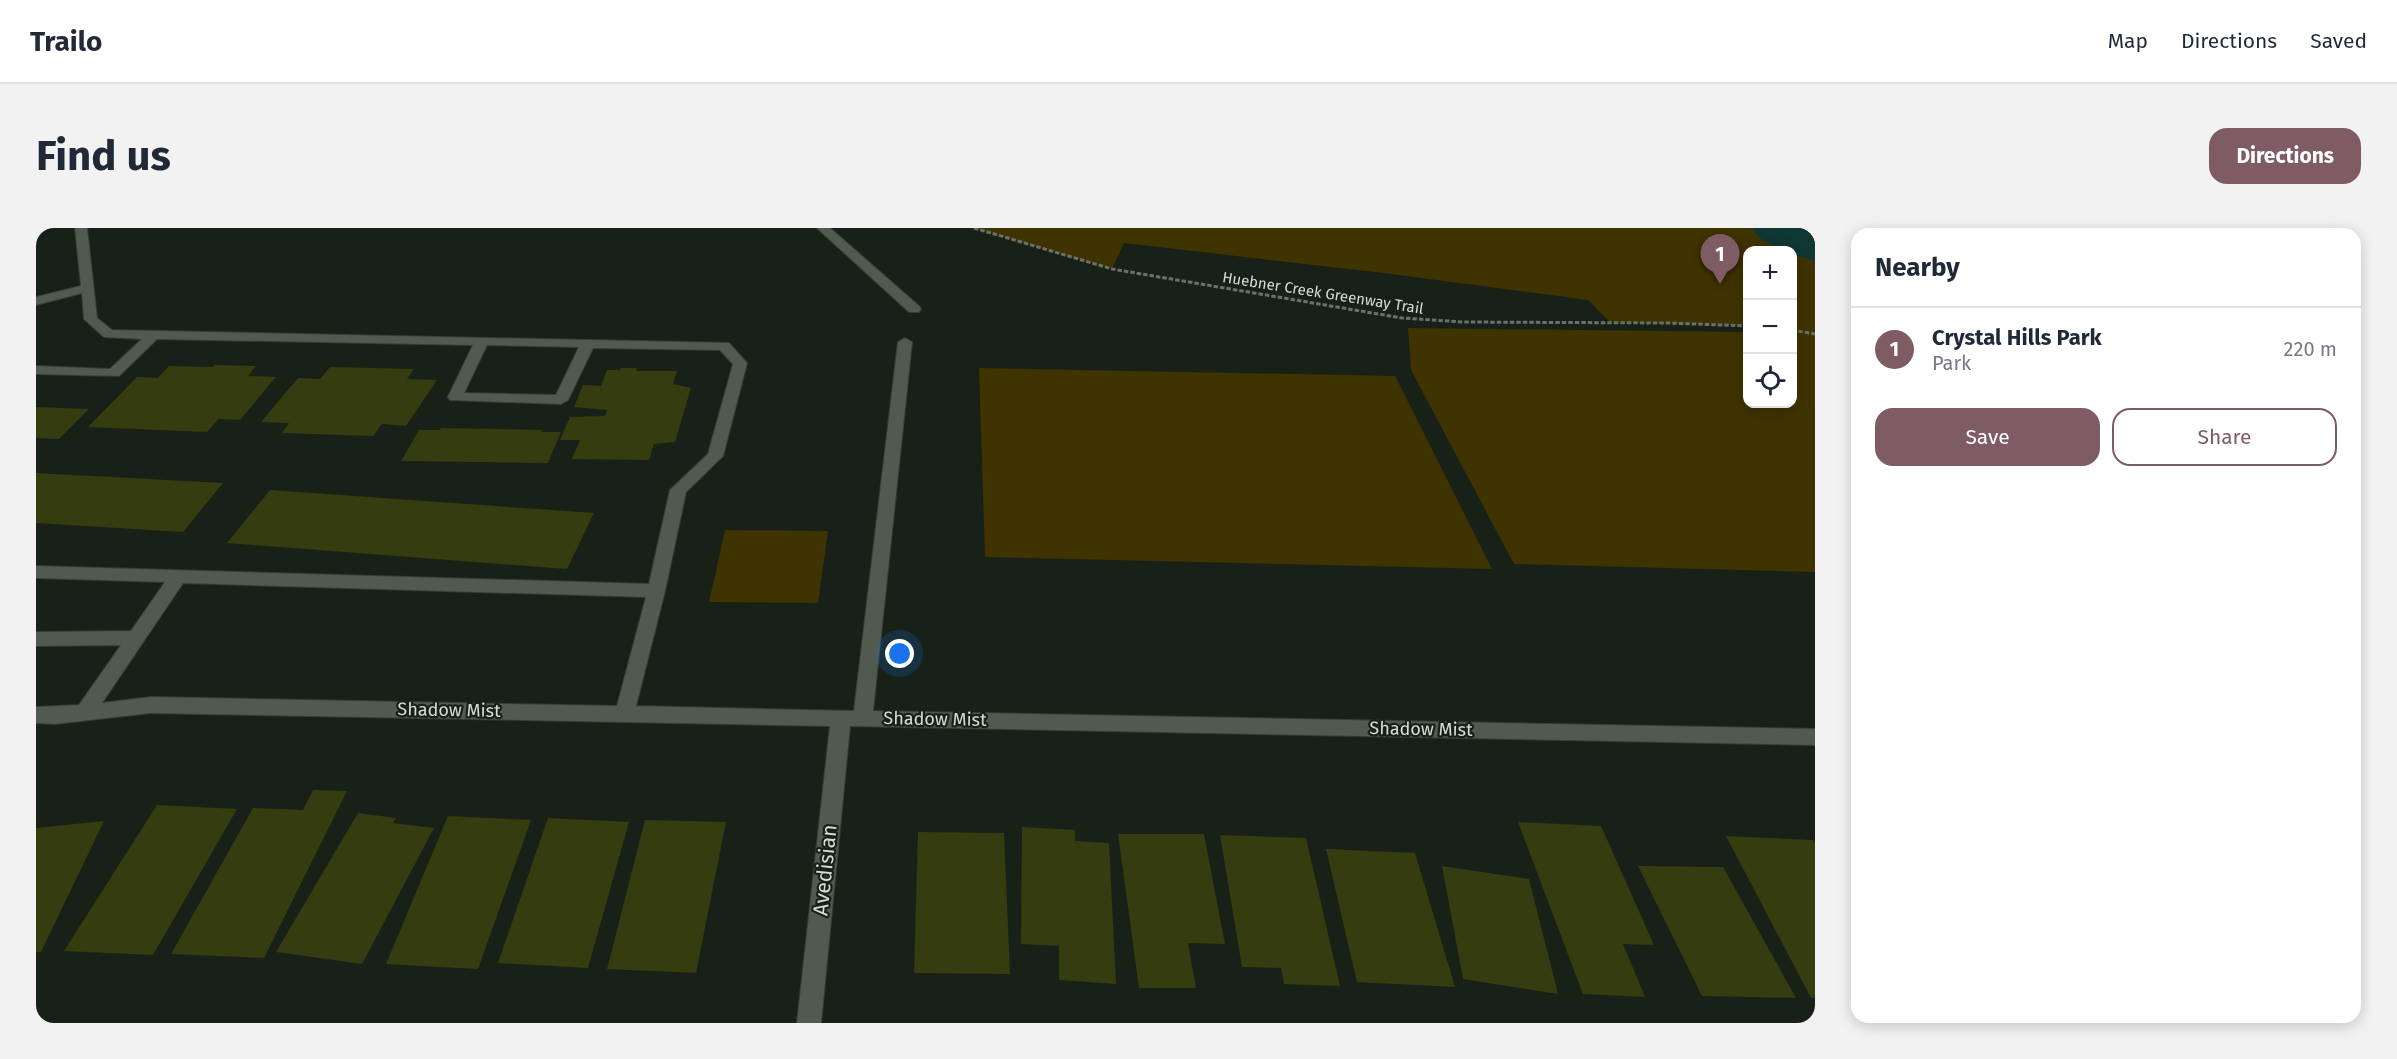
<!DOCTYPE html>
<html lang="en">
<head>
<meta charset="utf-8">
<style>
	body { margin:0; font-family:"Fira Sans",sans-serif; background:#f2f2f3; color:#1f2937 }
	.controls { position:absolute; right:18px; top:18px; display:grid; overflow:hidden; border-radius:12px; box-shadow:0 3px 15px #0003 }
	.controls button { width:54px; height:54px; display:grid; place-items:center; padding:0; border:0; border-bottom:2px solid #e0e1e3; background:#fff; color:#1f2937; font:30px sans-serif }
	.you { position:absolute; left:864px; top:426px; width:21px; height:21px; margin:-15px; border:4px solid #fff; border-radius:50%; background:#1a73e8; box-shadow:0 0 0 9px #1a73e833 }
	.badge { display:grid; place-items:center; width:39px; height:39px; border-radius:50%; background:#7f5c64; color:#fff; font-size:20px; font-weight:700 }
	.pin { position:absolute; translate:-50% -50px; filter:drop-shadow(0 2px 3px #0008) }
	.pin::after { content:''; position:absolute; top:32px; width:21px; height:18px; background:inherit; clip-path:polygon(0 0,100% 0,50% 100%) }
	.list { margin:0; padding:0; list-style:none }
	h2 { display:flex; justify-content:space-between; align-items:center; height:78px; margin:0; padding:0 24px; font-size:26px }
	h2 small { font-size:20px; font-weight:400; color:#747a83 }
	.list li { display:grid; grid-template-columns:39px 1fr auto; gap:18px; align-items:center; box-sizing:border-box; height:84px; padding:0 24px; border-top:2px solid #e0e1e3 }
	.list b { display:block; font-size:22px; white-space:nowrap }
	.list p { margin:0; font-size:20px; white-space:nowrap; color:#747a83 }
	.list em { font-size:20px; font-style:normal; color:#747a83 }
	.actions { display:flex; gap:12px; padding:18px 24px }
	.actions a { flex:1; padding:14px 0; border:2px solid #7f5c64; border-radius:18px; text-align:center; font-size:21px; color:#7f5c64 }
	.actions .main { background:#7f5c64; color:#fff }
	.icon { flex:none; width:33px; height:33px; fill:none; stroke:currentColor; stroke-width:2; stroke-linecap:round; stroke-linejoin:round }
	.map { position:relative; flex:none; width:1779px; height:795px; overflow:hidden; border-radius:18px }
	header { display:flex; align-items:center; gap:36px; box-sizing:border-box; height:84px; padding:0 30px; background:#fff; border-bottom:2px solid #e0e1e3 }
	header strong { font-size:28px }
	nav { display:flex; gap:33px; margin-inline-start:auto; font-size:21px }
	.intro { display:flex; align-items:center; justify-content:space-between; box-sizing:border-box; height:144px; padding:0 36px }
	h1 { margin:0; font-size:42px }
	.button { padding:15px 27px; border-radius:18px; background:#7f5c64; color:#fff; font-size:21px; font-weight:700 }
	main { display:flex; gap:36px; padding:0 36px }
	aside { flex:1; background:#fff; border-radius:18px; box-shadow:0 3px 15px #0003 }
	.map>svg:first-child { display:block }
	.green { fill:#3f3301 }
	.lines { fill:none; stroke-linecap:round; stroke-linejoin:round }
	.river { fill:#0e3735; fill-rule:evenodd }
	.building { fill:#353c0f }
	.minor-casing { stroke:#363d36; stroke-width:2 }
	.path { stroke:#697169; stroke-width:3; stroke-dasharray:4.5 2; stroke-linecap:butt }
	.minor { fill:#505a4f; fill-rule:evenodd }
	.labels { text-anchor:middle; stroke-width:4.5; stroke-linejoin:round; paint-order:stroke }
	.far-street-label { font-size:15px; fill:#d6ddd6; stroke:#182117 }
	.street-label { font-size:18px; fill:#d6ddd6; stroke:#182117 }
	.near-street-label { font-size:21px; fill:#d6ddd6; stroke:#182117 }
</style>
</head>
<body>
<header>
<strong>Trailo</strong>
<nav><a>Map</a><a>Directions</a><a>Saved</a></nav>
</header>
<div class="intro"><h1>Find us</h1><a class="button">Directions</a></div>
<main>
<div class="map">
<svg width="1779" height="795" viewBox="0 0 1779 795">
	<rect width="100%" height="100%" fill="#182117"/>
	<path class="green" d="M 937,0 L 1779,0 L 1779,344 L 1478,336 L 1375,142 L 1372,100 L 1711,104 L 1712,176 L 1756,176 L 1756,22 L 1712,22 L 1711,99 L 1699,97 L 1574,94 L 1552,72 L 1347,45 L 1088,15 L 1076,41 Z
		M 943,140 L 1359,148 L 1456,341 L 949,329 Z
		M 689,302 L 792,303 L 782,375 L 673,374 Z"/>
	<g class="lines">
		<path class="river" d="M 1716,0 L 1779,0 L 1779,33 L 1756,26 L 1756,22 C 1740,22 1724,13 1716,0 Z"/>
	</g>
	<path class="building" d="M 179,137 L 220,138 L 212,148 L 240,149 L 204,192 L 183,191 L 171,204 L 52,199 L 101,149 L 122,150 L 133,138 L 177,139 Z
		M 294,139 L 378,141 L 371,151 L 401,152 L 370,198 L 346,196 L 337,208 L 246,205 L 253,195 L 225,194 L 262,150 L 284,151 Z
		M 585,140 L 601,140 L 600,143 L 641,143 L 637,156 L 655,160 L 639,214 L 618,216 L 613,232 L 536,231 L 544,212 L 524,212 L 534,189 L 569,188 L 571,182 L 538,179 L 547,157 L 565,158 L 571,142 L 584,142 Z
		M 0,179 L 53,181 L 23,211 L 0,210 Z
		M 405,200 L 506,202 L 505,204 L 525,204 L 512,235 L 365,233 L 383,202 L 404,202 Z
		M 0,245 L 187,255 L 147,304 L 0,295 Z
		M 234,262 L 558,285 L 531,341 L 191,315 Z
		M 277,562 L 311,563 L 228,730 L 135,726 L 217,580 L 267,582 Z
		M 121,577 L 201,581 L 117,727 L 28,723 Z
		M 322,585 L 360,590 L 357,595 L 398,600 L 326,736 L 240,724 Z
		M 412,588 L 495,592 L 442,741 L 350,736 Z
		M 512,590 L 593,594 L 552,740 L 462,735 Z
		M 609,592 L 690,594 L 660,745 L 571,741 Z
		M 68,593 L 5,724 L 0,724 L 0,600 Z
		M 1482,594 L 1565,598 L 1618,717 L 1587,716 L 1609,769 L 1547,766 Z
		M 986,599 L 1039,602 L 1039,613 L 1073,615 L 1080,756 L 1023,752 L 1023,718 L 985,716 Z
		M 882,604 L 968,605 L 974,746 L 878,745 Z
		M 1082,606 L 1168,606 L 1189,716 L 1152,715 L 1160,760 L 1103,760 Z
		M 1184,607 L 1270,610 L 1304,758 L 1248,756 L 1245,740 L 1206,739 Z
		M 1690,608 L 1777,612 L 1779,615 L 1779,770 L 1775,770 Z
		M 1290,621 L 1379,625 L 1419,759 L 1321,754 Z
		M 1406,638 L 1493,651 L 1522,766 L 1427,751 Z
		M 1602,638 L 1687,639 L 1760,770 L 1666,768 Z"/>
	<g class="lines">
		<defs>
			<path id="minor" d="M 39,0 L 51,0 L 61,90 L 76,102 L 693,115 L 711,135 L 687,228 L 650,264 L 629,363 L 600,478 L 818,483 L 862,114 L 869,110 L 876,114 L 837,483 L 1779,501 L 1779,517 L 814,498 L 785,795 L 761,795 L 794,498 L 115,485 L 19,496 L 0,495 L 0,479 L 43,477 L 85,417 L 0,418 L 0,404 L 95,403 L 129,354 L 0,350 L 0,338 L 613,356 L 634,262 L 672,226 L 697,136 L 684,122 L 557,120 L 532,172 L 525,176 L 414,172 L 412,169 L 437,117 L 121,111 L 83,148 L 0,146 L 0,138 L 74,141 L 106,111 L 68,109 L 48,91 L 46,65 L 0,77 L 0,69 L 45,58 ZM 451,117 L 543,119 L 520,167 L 428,165 ZM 147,355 L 610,369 L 581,478 L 115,469 L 66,475 Z
				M 781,0 L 794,0 L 883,78 L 885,81 L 883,84 L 873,84 Z"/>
		</defs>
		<use href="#minor" class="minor-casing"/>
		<path class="path" d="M 938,0 L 1076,41 L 1366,90 L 1427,94 L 1631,95 L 1712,98
			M 1756,102 L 1779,106"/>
		<use href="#minor" class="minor"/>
	</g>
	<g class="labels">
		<g class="far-street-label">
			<text transform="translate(1287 65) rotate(9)" y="5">Huebner Creek Greenway Trail</text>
		</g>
		<g class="street-label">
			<text transform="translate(413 482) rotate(1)" y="6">Shadow Mist</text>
			<text transform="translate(899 491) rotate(1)" y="6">Shadow Mist</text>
			<text transform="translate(1385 501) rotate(1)" y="6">Shadow Mist</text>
		</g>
		<g class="near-street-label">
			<text transform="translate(789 642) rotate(-84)" y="7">Avedisian</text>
		</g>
	</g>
</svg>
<div class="controls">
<button>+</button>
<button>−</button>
<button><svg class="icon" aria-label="locate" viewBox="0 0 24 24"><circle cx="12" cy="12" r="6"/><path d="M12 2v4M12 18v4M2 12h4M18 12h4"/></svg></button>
</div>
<div class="you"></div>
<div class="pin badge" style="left:1684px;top:56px">1</div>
</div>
<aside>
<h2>Nearby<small></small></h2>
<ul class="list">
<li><span class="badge">1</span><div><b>Crystal Hills Park</b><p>Park</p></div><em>220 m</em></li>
</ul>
<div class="actions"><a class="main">Save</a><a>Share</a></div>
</aside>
</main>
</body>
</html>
